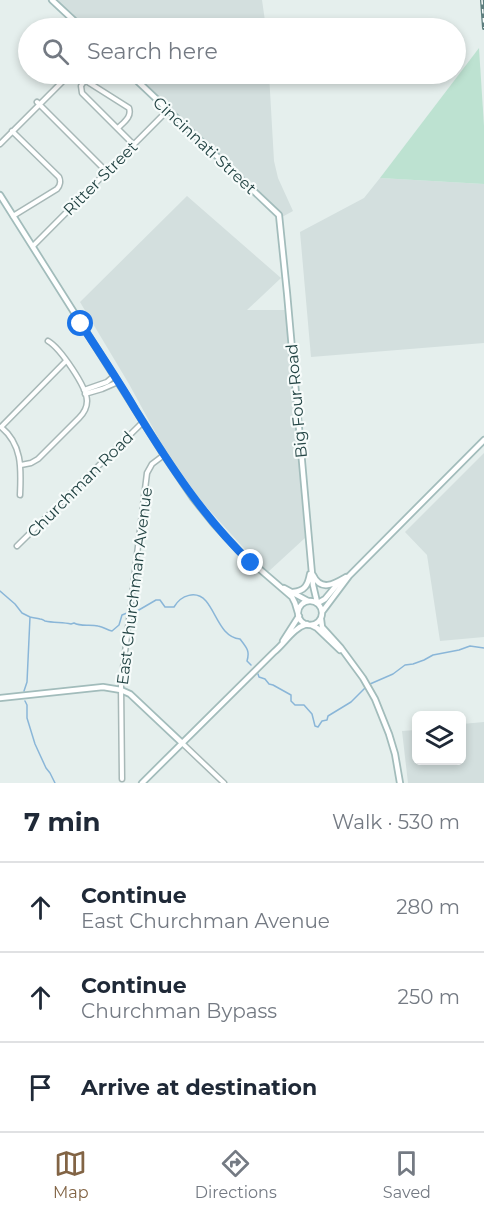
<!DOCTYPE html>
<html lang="en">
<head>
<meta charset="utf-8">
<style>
	body { margin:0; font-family:Montserrat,sans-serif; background:#f6f6f7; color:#1f2937 }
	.controls { position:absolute; right:18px; bottom:18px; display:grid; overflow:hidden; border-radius:9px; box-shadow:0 3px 9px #0003 }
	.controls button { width:54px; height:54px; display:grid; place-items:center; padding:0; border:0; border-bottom:2px solid #e0e1e3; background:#fff; color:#1f2937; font:30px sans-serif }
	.stop { position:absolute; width:18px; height:18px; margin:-14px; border:4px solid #1a73e8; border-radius:50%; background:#fff }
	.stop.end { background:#1a73e8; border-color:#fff; box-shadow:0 2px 6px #0008 }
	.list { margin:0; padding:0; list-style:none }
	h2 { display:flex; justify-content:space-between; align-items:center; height:78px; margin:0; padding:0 24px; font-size:26px }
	h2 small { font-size:20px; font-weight:400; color:#747a83 }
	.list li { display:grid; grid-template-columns:39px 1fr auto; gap:18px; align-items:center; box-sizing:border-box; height:90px; padding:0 24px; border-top:2px solid #e0e1e3 }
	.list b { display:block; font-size:22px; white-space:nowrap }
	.list p { margin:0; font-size:20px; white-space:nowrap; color:#747a83 }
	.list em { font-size:20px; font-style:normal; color:#747a83 }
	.icon { flex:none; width:33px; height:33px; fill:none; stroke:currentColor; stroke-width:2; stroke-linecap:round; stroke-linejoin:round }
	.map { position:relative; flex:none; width:484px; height:783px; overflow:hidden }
	.search { position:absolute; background:#fff; box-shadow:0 3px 9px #0003; left:18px; right:18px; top:18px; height:66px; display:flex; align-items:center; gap:15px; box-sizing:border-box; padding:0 21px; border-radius:33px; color:#747a83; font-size:22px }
	.sheet { height:348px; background:#fff }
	nav { display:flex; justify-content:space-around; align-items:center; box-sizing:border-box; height:84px; border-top:2px solid #e0e1e3; background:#fff; font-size:16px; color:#747a83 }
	nav a { display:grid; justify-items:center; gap:3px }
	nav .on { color:#826445 }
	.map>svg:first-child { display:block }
	.built { fill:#d3dfde }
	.green { fill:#bde2d1 }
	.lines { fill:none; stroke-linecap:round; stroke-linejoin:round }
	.stream { stroke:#8ab6d8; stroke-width:1.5 }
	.street-casing { stroke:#a7b8b7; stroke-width:7 }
	.secondary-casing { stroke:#a2bcbb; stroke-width:8 }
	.street { stroke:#fff; stroke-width:4 }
	.secondary { stroke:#fff; stroke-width:4.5 }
	.rail-casing { stroke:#5d7e7e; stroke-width:4 }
	.rail { stroke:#f6fbfa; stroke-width:1.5; stroke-dasharray:4.5; stroke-linecap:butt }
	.route { stroke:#1a73e8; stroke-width:8 }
	.labels { text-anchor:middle; stroke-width:4.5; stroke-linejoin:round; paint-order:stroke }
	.street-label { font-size:16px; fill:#224343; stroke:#f6fbfa }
</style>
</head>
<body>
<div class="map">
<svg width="484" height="783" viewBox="0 0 484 783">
	<rect width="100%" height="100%" fill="#e5efed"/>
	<path class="built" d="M 54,0 L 262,0 L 266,28 L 84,28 Z
		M 132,74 L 269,74 L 274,161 L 278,178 L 293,211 L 282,217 L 277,209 Z
		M 380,178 L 484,184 L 484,343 L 311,357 L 300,232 L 364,198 Z
		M 187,196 L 281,278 L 247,310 L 286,310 L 305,538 L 268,572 L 251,556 L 201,501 L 166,452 L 129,384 L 80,302 Z
		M 484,453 L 484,637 L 440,641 L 427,555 L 405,532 Z
		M 484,722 L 484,783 L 408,783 L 402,731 L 416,730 L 416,760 L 462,760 L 462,724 Z"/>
	<path class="green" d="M 479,48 L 484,126 L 484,184 L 380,178 Z"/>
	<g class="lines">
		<path class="stream" d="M 0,591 L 15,604 L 22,613 L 30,617 L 27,682 L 24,691
			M 132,614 L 156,600 L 160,600 L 165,607 L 174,607 C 181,595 196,590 206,601 C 217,614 221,637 240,639 C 247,648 250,651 247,661 L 251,665
			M 30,617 C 34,618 37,618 40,619 C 42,619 43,620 45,621 C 54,623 63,622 71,624 L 74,623 C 81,627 90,624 98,626 C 104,627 107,630 112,631 L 119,625 L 122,615 L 127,613
			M 258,674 L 259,677 L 265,679 L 269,684 L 273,685 L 291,695 L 291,701 L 295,705 L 304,705 L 312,714 L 315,726 L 318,727 L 322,721 L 327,720 L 328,716 L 351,702 L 365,688
			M 370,684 L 393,674 L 405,665 L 413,664 L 424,660 L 433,655 L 459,650 L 470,646 L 484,648
			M 25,701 L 27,705 L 27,718 L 35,744 L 46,768 L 50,773 L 55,783"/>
		<defs>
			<path id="street" d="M 85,80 L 81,86 L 82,93 L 134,145
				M 37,102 L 106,171
				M 12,131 L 59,177 C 61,181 60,186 57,189 L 13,216
				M 0,144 L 65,79 L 72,76 L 80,77 L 129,108 C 132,117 124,122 118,128
				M 33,246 L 168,110
				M 84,390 L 107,382 L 114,376
				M 85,394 L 102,389 L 118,382
				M 1,427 L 66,361
				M 1,427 C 23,445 21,470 20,495
				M 21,465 L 31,463 L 38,459 L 79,418 C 84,413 87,408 87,401 C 87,387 60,348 48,341
				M 17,546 L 143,422
				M 182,743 L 224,783
				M 122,779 L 121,685 L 147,473 L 152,464 L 164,455"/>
			<path id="secondary" d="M 52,0 L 82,28
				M 130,74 L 279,215 L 287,293 L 313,585 L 317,602
				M 0,195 L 164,455 L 193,498 L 214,524 L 241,553 L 292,597 L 295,603 L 298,613
				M 313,575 C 321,592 334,584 346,577
				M 284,588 L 308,601
				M 293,592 C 305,591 308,585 310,574
				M298 613a12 12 0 1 1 24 0a12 12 0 1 1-24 0Z
				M 318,603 L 325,599 L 340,581
				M 322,612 L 349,576 L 484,440
				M 321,619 L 322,627 L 341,648 L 363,678 L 375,699 L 389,734 L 395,754 L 400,783
				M 311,625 L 317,628 L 340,650
				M 283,641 L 299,616
				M 0,698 L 103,687 L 121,690 L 130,694 L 182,743
				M 142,783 L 274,652 C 285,643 293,628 307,624"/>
		</defs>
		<use href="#street" class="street-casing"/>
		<use href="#secondary" class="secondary-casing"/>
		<use href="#street" class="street"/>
		<use href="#secondary" class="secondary"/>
		<defs>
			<path id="rail" d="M 482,0 L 484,28"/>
		</defs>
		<use href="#rail" class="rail-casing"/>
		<use href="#rail" class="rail"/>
	</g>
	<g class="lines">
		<path class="route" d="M 81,324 C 99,352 118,380 135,409 C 169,464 204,518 251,563"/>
	</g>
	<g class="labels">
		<g class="street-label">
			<text transform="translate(205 145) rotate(43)" y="6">Cincinnati Street</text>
			<text transform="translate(100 178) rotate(-45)" y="6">Ritter Street</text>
			<text transform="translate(296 401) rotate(-95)" y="6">Big Four Road</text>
			<text transform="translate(80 484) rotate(-45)" y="6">Churchman Road</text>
			<text transform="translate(134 586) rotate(-83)" y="6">East Churchman Avenue</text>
		</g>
	</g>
</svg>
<div class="controls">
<button><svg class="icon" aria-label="layers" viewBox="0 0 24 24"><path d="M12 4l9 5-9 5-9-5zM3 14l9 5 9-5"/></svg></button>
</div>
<div class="stop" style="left:81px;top:324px"></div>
<div class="stop end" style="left:251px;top:563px"></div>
<div class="search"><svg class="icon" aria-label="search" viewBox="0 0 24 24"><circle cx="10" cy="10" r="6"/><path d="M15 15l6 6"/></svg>Search here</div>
</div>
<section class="sheet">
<h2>7 min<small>Walk · 530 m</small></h2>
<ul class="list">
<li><svg class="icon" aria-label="ahead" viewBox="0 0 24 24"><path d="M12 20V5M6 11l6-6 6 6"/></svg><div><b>Continue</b><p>East Churchman Avenue</p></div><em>280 m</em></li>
<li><svg class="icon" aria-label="ahead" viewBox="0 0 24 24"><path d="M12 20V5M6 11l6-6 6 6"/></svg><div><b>Continue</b><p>Churchman Bypass</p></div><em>250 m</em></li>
<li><svg class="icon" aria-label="arrive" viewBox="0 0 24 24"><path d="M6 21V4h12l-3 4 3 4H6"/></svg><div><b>Arrive at destination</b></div></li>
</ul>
</section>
<nav>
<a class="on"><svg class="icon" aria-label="map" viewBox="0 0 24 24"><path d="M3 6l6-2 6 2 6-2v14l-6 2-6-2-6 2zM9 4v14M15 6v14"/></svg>Map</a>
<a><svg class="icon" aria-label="directions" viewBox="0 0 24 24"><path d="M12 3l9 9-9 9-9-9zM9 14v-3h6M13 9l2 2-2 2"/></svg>Directions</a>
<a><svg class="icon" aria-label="saved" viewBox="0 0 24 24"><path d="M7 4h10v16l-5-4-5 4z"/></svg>Saved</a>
</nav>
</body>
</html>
